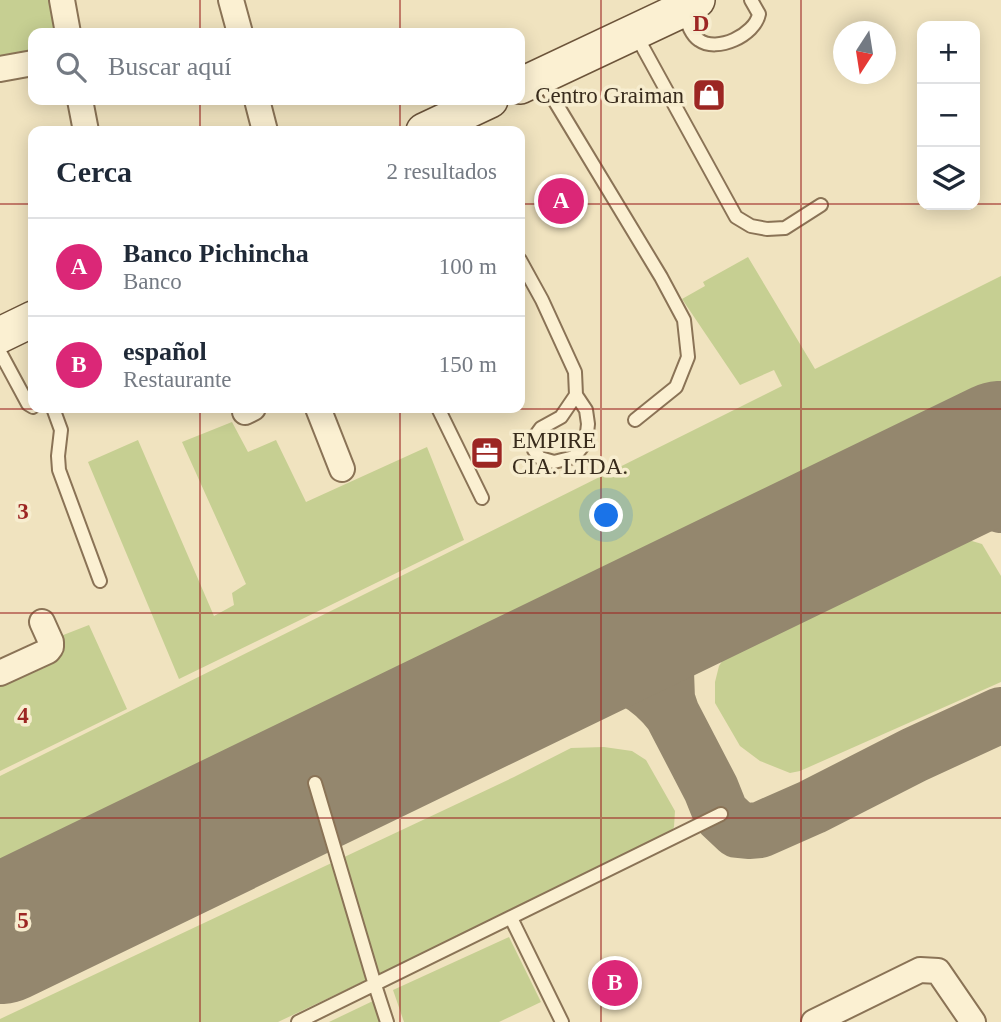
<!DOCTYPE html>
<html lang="es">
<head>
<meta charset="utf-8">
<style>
	body { margin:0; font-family:Georgia,serif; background:#f6f6f7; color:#1f2937 }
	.controls { position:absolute; right:21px; top:21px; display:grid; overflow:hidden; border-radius:14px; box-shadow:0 4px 18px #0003 }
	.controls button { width:63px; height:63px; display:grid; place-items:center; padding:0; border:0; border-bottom:2px solid #e0e1e3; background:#fff; color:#1f2937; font:35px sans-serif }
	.compass { position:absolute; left:833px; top:21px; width:63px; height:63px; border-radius:50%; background:#fff; box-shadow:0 4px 18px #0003; rotate:192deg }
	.you { position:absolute; left:607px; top:516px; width:24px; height:24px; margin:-18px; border:5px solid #fff; border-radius:50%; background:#1a73e8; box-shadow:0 0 0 10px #1a73e833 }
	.badge { display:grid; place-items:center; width:46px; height:46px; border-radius:50%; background:#db2777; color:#fff; font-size:23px; font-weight:700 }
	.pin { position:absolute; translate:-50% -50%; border:4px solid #fff; box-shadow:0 2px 7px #0006 }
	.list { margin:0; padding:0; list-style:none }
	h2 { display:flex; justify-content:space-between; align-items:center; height:91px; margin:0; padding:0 28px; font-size:30px }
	h2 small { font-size:23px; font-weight:400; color:#747a83 }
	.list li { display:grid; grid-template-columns:46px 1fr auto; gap:21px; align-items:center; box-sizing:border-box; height:98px; padding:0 28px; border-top:2px solid #e0e1e3 }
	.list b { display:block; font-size:26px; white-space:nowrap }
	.list p { margin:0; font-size:23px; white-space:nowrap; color:#747a83 }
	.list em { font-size:23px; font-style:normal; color:#747a83 }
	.icon { flex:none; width:38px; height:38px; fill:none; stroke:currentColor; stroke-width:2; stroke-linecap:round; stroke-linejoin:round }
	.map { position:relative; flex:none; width:1001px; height:1022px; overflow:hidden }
	.search { position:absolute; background:#fff; box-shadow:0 4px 18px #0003; left:28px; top:28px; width:497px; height:77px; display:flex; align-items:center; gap:18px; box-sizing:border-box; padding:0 24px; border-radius:14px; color:#747a83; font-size:26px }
	.panel { position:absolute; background:#fff; box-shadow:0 4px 18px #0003; left:28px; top:126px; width:497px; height:287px; border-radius:14px }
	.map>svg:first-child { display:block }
	.green { fill:#c6cf92 }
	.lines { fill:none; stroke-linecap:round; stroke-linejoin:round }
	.taxiway { stroke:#94876e; stroke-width:56 }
	.runway { stroke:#94876e; stroke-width:138 }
	.service-casing { stroke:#8a7356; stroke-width:16 }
	.minor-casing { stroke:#8a7356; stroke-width:28 }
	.secondary-casing { stroke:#6c543a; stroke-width:38 }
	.service { stroke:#fbf0d2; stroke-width:12 }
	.minor { stroke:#fbf0d2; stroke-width:24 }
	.secondary { stroke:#fbf0d2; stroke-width:35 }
	.grid { fill:none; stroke:#9c2623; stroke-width:2; stroke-opacity:0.55 }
	.labels { text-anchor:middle; stroke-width:7; stroke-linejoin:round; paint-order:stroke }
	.poi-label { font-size:23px; fill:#382b1c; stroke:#f7edcf; text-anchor:end }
	.grid-label { font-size:23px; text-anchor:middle; font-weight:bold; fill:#9c2623; stroke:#f7edcf; stroke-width:7; stroke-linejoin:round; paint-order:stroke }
</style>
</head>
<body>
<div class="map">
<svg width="1001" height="1022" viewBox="0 0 1001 1022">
	<rect width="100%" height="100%" fill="#f0e3bf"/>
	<path class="green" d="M 0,0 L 55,0 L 62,33 L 33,33 L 33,56 L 0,62 Z
		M 748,257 L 815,369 L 1001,276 L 1001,381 L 0,866 L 0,776 L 782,386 L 774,370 L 740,385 L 682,299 L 705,286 L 703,282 Z
		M 232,422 L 248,452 L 276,440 L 306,502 L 427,447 L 464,540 L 179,679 L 88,462 L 138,440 L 214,616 L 234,605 L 232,593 L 246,584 L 182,442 Z
		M 954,541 L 972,541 L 982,544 L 1001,576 L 1001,682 L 800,771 L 790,773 L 760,761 L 740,746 L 715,703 L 715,682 L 719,666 L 735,641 Z
		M 89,625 L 127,709 L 0,771 L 0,678 L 5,675 L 16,680 L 44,668 L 41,659 L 53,639 Z
		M 604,747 L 632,751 L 646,760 L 675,811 L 674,827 L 668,837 L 278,1022 L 0,1022 L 0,1019 L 514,777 L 571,748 Z
		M 509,937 L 541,1002 L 499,1022 L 404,1022 L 393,990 Z
		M 375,1000 L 383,1022 L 329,1022 Z"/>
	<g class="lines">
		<path class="taxiway" d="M 888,505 C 933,489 957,476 1001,505
			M 741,575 L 700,603 L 684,621 L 673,639 L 667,657 L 666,672 L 667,699 L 672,714 L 711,789 L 721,814 L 738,830 L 748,831 L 760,830 L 812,807 L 914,755 L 1001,715
			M 527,680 C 545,673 565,665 585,666 C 620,668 651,686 672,714"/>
		<path class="runway" d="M 0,935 L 1001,450"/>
		<defs>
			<path id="service" d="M 683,10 C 687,21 690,34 699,40 C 717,53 755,35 759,14 L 751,0
				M 636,35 L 736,217 L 751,226 L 767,229 L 785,228 L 821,205
				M 542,80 L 661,277 L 684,320 L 688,357 L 676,387 L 635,420
				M 520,260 L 542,300 L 575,372 L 576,395 L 586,410 L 588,424 L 586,442 L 574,457 L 554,462 L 540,458 L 534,450 L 533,439 L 541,428 L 561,417 L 576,395
				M 0,352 L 28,404 L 33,407
				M 53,408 L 61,430 L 58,456 L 59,470 L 100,581
				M 438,408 L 482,498
				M 315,783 L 375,985 L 387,1022
				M 511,918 L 562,1022
				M 298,1022 L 721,814"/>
			<path id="minor" d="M 62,0 L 68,33
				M 231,0 L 240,33
				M 0,69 L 33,63
				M 80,100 L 86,131
				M 257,100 L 265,131
				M 318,408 L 342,469
				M 245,412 L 253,408
				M 0,673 L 48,651 L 51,647 L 51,642 L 42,622
				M 814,1022 L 920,970 L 938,971 L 973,1022"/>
			<path id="secondary" d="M 520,86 L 675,13 L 697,0
				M 424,131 L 490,100
				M 0,335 L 33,319"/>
		</defs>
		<use href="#service" class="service-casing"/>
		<use href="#minor" class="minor-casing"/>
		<use href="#secondary" class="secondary-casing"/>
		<use href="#service" class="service"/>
		<use href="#minor" class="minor"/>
		<use href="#secondary" class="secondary"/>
	</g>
	<path class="grid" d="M 200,0 L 200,33M 400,0 L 400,33M 601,0 L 601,1022M 801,0 L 801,1022M 200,100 L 200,131M 400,100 L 400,131M 0,204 L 33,204M 520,204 L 922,204M 975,204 L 1001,204M 200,408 L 200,1022M 400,408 L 400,1022M 0,409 L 1001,409M 0,613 L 1001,613M 0,818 L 1001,818"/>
	<defs>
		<symbol id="shop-square" viewBox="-11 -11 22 22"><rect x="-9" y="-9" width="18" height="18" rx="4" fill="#9c2623" stroke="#f7edcf"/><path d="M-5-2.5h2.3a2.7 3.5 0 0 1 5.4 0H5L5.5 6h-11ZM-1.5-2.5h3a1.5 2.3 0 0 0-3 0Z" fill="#fff"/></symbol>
		<symbol id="office-square" viewBox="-11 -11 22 22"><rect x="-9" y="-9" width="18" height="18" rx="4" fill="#9c2623" stroke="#f7edcf"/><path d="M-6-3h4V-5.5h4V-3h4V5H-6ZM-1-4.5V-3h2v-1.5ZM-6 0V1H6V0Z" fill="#fff"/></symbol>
	</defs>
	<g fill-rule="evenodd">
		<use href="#shop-square" x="690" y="76" width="38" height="38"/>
		<use href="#office-square" x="468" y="434" width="38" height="38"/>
	</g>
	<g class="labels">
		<g class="poi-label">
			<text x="684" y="103">Centro Graiman</text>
			<text x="512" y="448" text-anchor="start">EMPIRE<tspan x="512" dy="26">CIA. LTDA.</tspan></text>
		</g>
	</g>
	<g class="grid-label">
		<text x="701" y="31">D</text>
		<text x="23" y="519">3</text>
		<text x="23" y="723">4</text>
		<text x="23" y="928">5</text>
	</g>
</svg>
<div class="controls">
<button>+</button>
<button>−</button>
<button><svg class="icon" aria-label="layers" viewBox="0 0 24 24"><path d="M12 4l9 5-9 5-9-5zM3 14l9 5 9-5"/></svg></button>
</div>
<svg class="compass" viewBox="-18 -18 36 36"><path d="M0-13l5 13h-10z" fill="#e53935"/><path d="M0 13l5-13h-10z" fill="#747a83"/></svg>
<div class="you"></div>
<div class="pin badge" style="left:561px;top:201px">A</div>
<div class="pin badge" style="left:615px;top:983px">B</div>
<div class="search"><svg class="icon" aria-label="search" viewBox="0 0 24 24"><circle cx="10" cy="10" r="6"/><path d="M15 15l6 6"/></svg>Buscar aquí</div>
<section class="panel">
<h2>Cerca<small>2 resultados</small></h2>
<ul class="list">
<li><span class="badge">A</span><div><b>Banco Pichincha</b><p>Banco</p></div><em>100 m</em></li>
<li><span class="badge">B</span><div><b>español</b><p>Restaurante</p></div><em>150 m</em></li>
</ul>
</section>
</div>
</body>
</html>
